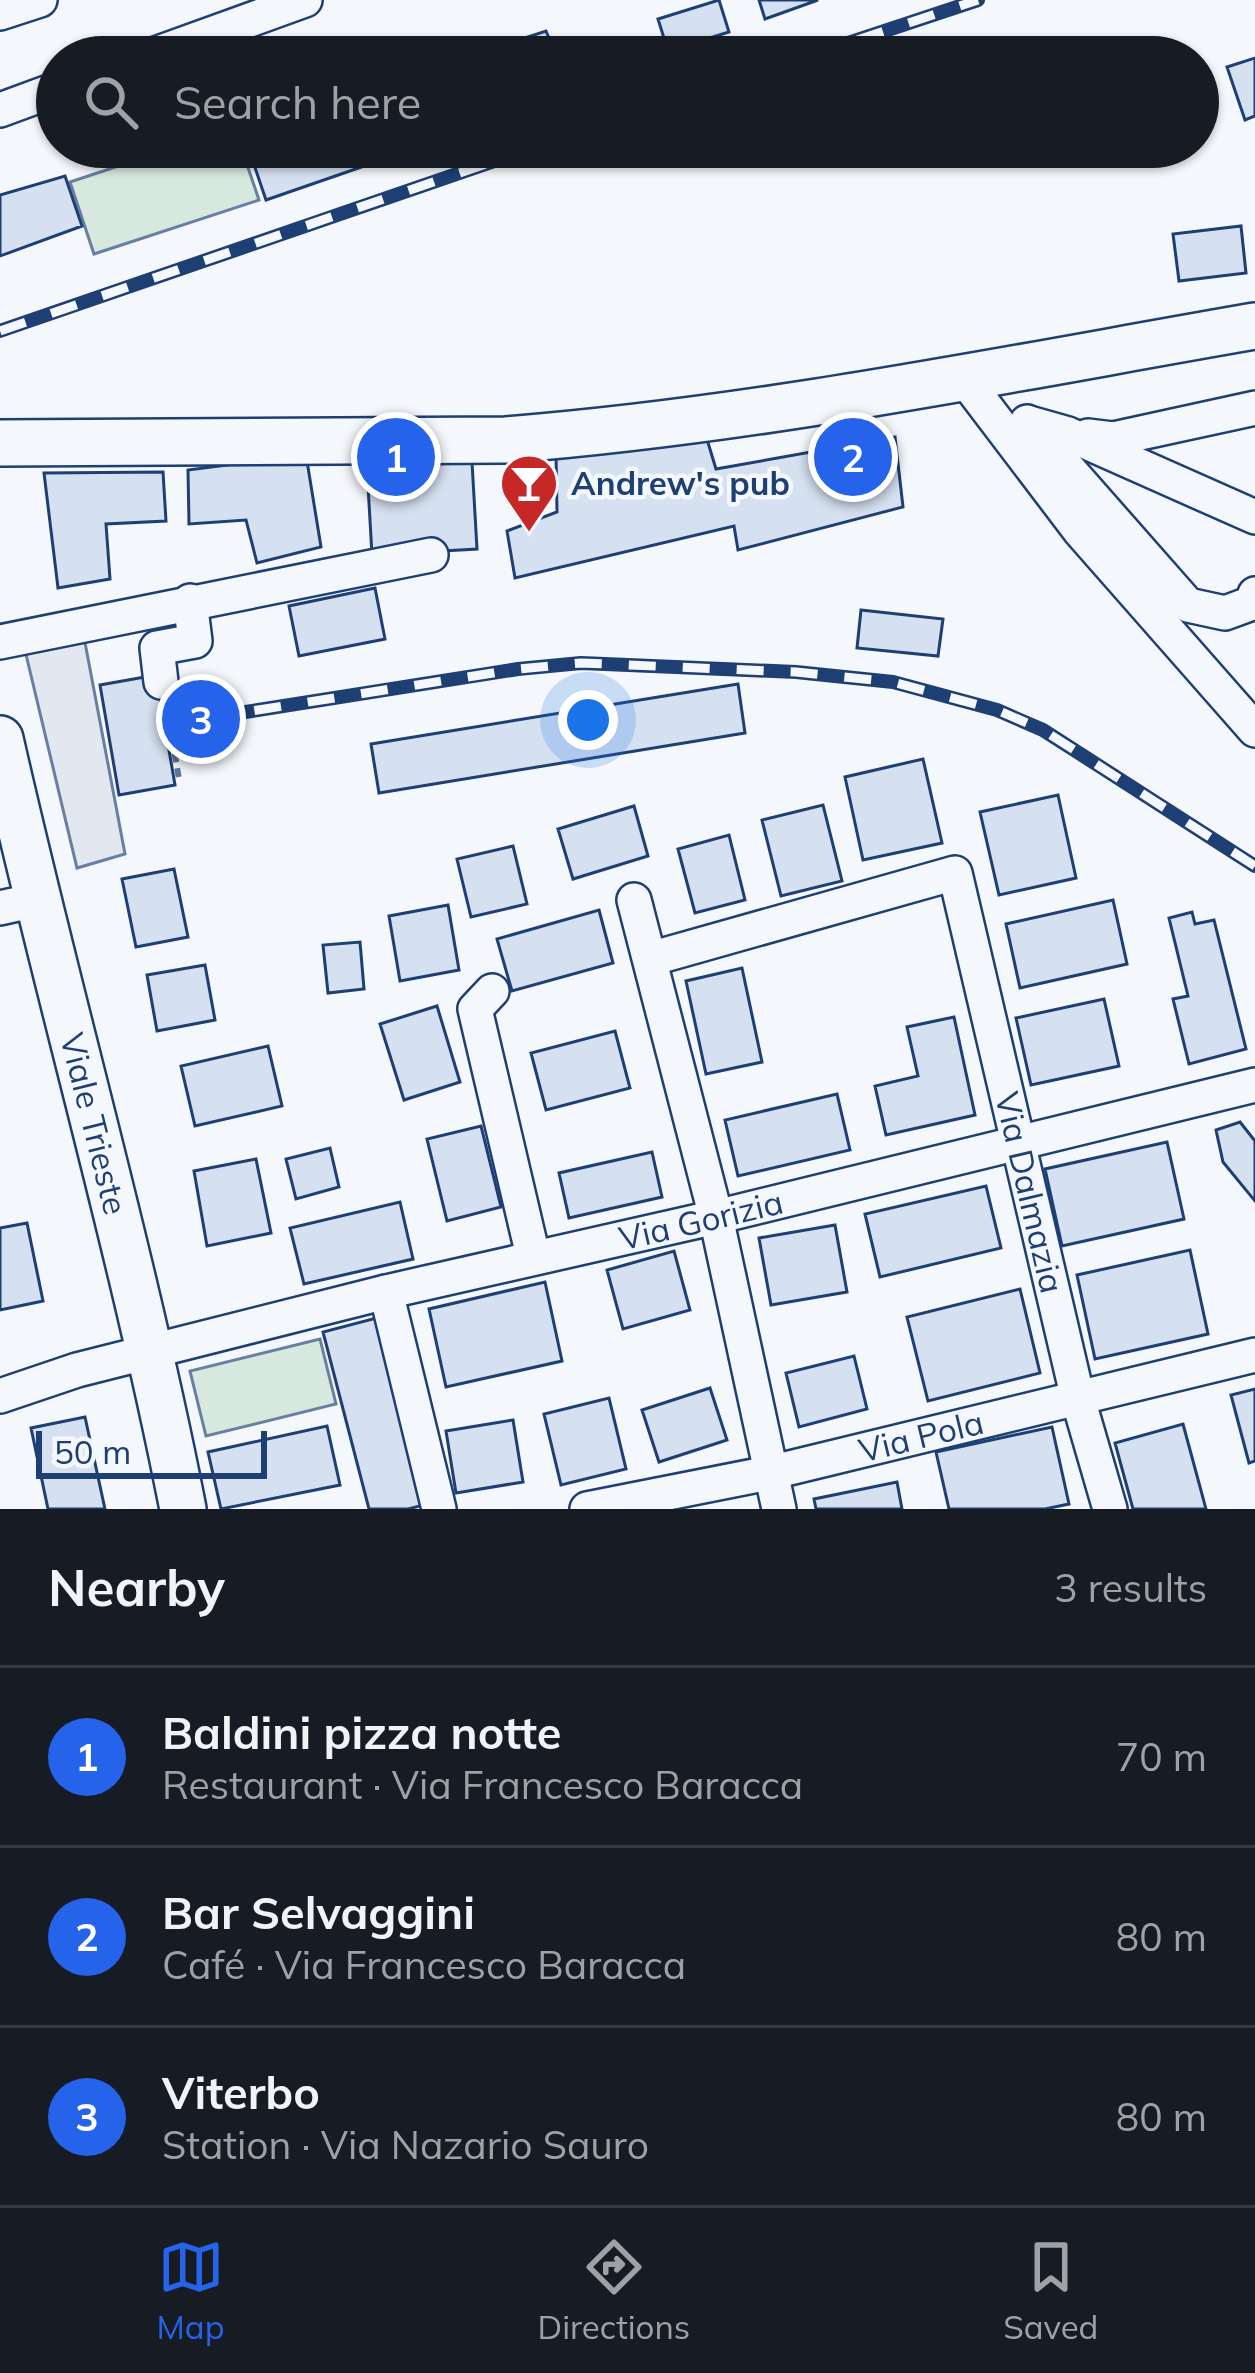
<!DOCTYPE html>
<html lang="en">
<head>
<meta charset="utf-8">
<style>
	body { margin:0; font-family:Mulish,sans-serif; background:#20242c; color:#f1f3f6 }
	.scale { position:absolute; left:36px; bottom:30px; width:231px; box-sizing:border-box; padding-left:12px; border:6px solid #1d3f73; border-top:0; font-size:33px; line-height:42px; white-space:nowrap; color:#1d3f73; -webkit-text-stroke:9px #f4f7fb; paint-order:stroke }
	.you { position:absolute; left:588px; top:720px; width:42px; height:42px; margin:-30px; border:9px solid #fff; border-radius:50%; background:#1a73e8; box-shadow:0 0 0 18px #1a73e833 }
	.badge { display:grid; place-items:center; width:78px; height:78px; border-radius:50%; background:#2563eb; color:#fff; font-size:39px; font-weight:700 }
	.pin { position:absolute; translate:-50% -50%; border:6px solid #fff; box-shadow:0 3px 12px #0006 }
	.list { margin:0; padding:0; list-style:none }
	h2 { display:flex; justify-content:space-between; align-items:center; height:156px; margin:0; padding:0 48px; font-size:51px }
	h2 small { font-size:39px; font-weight:400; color:#9ea1a6 }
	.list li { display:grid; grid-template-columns:78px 1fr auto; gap:36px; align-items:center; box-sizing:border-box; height:180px; padding:0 48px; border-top:3px solid #363941 }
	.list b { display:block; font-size:45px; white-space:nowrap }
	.list p { margin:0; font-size:39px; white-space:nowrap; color:#9ea1a6 }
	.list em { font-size:39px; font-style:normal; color:#9ea1a6 }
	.icon { flex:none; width:66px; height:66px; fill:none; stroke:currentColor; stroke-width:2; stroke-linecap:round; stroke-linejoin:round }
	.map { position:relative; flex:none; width:1255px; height:1509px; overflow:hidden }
	.search { position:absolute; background:#171b24; box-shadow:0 3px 9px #0004; left:36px; right:36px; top:36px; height:132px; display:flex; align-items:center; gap:30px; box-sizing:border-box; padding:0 42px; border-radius:66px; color:#9ea1a6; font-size:45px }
	.sheet { height:696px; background:#171b24 }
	nav { display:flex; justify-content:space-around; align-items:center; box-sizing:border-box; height:168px; border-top:3px solid #363941; background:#171b24; font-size:33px; color:#9ea1a6 }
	nav a { display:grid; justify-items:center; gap:6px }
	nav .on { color:#2563eb }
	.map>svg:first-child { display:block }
	.garden { fill:#d7e8df; stroke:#687fa3; stroke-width:3 }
	.parking { fill:#e3e8f0; stroke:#687fa3; stroke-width:3 }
	.building { fill:#d5e0f0; stroke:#1d3f73; stroke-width:3 }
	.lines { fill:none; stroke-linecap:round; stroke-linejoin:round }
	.minor-casing { stroke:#1d3f73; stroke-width:38 }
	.major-casing { stroke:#1d3f73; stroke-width:50 }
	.path { stroke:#5e769c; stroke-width:6; stroke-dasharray:9 6; stroke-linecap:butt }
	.minor { stroke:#f4f7fb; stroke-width:33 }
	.major { stroke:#f4f7fb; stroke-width:45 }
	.rail-casing { stroke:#1d3f73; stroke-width:14 }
	.rail { stroke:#f4f7fb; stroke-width:9; stroke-dasharray:27; stroke-linecap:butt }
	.labels { text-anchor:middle; stroke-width:9; stroke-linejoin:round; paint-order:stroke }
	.poi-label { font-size:33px; font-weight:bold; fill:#1d3f73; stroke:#f4f7fb; text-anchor:start }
	.street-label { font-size:33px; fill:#1d3f73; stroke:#f4f7fb }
</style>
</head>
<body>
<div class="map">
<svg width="1255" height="1509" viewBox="0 0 1255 1509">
	<rect width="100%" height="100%" fill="#f4f7fb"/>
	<path class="garden" d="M 176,147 L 241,147 L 259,200 L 94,254 L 70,182 Z
		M 320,1339 L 336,1404 L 206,1436 L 190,1371 Z"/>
	<path class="parking" d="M 83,632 L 125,854 L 77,868 L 24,646 Z"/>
	<path class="building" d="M 719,0 L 729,32 L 668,51 L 658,19 Z
		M 759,0 L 818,0 L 765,19 Z
		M 546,31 L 557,57 L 466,57 Z
		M 1255,58 L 1255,116 L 1245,120 L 1227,67 Z
		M 248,147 L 397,147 L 399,154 L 266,200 Z
		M 65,176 L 82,226 L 0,256 L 0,195 Z
		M 1241,226 L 1246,273 L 1179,281 L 1173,234 Z
		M 706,436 L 716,469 L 895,437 L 903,507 L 738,550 L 734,526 L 515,578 L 507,531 L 557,512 L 556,454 Z
		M 306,455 L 321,547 L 257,563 L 246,520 L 189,524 L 188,470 Z
		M 472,462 L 477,549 L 372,555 L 367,468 Z
		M 163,472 L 166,521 L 106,524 L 110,579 L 58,588 L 44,473 Z
		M 375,588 L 385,639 L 299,656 L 289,606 Z
		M 861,610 L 943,619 L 938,656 L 857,648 Z
		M 156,675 L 175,785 L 119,795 L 100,685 Z
		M 738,684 L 745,733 L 379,793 L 371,744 Z
		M 923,759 L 942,843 L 863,860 L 845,777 Z
		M 1058,795 L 1076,878 L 999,895 L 980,812 Z
		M 823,805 L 842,881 L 781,896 L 762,820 Z
		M 634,806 L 648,856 L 573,879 L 558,829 Z
		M 729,835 L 745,900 L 695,913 L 678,849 Z
		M 513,846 L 527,904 L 471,917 L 457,859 Z
		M 174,869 L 188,937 L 136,947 L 122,879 Z
		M 1113,900 L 1127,964 L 1020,988 L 1006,924 Z
		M 448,905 L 459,970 L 400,981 L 389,916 Z
		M 599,910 L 613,963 L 512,991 L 497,939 Z
		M 1192,912 L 1195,924 L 1214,920 L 1246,1049 L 1189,1064 L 1173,999 L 1188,996 L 1169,918 Z
		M 360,942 L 364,989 L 328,993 L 323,945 Z
		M 205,965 L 215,1020 L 157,1031 L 147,975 Z
		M 742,968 L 762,1062 L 706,1074 L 686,981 Z
		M 1104,999 L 1119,1066 L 1031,1085 L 1016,1018 Z
		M 437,1006 L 460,1082 L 404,1100 L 380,1024 Z
		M 954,1017 L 975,1115 L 886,1135 L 875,1086 L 918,1076 L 907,1027 Z
		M 615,1031 L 630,1088 L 546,1110 L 531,1053 Z
		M 268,1046 L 282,1106 L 195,1126 L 181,1066 Z
		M 837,1094 L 850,1150 L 738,1176 L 725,1120 Z
		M 1240,1122 L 1255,1141 L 1255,1201 L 1223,1162 L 1216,1130 Z
		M 481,1126 L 501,1207 L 447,1221 L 427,1139 Z
		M 1167,1142 L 1184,1219 L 1062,1246 L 1045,1169 Z
		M 330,1148 L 339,1187 L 296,1199 L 286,1159 Z
		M 652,1152 L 662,1197 L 569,1218 L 559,1173 Z
		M 256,1159 L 271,1233 L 207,1246 L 194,1171 Z
		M 986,1186 L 1001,1248 L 880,1277 L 865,1214 Z
		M 400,1202 L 413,1259 L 304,1284 L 290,1228 Z
		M 27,1223 L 43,1301 L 0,1310 L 0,1228 Z
		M 835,1225 L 847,1292 L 771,1305 L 759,1238 Z
		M 1190,1250 L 1208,1334 L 1095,1359 L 1077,1275 Z
		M 674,1251 L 690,1310 L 623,1329 L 607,1270 Z
		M 545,1282 L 562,1361 L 446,1387 L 429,1309 Z
		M 1020,1289 L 1040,1373 L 928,1401 L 907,1317 Z
		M 384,1316 L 432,1503 L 408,1509 L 369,1509 L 323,1332 Z
		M 854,1356 L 867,1409 L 799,1427 L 786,1373 Z
		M 710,1388 L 727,1440 L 659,1462 L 642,1410 Z
		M 1255,1389 L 1255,1461 L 1249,1463 L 1231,1395 Z
		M 609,1398 L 626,1469 L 561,1485 L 544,1414 Z
		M 85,1417 L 105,1509 L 48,1509 L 31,1428 Z
		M 513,1420 L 523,1482 L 456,1493 L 446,1431 Z
		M 1183,1424 L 1206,1509 L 1133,1509 L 1115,1443 Z
		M 327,1426 L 340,1485 L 221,1509 L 208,1452 Z
		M 1052,1427 L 1069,1504 L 1045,1509 L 949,1509 L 936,1452 Z
		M 897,1482 L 902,1509 L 816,1509 L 814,1499 Z"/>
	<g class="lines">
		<defs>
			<g id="minor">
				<path d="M 0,13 L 40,0"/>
				<path d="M 147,57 L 305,0"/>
				<path d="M 0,110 L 57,89"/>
				<path d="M 963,377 L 1080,531 L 1255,730"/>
				<path d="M 1027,422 L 1188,605 L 1225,613 L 1252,603 L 1255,594"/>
				<path d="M 1029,423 L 1068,434 L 1255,517"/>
				<path d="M 1088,436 L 1113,439 L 1255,408"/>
				<path d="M 0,642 L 431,555"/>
				<path d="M 161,682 L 157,648 L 195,641 L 190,601"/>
				<path d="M 634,900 L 716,1217 L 779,1509"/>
				<path d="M 0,908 L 36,900"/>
				<path id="s1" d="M 650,959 L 955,873 L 1078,1399 L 1110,1509"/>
				<path d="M 492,991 L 475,1009 L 533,1256"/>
				<path d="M 386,1292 L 439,1509"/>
				<path id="s2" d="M 0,1396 L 77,1370 L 386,1292 L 716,1217 L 1255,1085"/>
				<path id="s3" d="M 587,1509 L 769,1473 L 1255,1355"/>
			</g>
			<g id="major">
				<path d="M 0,443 L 506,440 C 758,420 1007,369 1255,326"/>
				<path id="s4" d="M 0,739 C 58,996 132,1250 183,1509"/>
			</g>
		</defs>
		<use href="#minor" class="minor-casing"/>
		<use href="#major" class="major-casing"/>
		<path class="path" d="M 167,709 L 179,779"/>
		<use href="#minor" class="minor"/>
		<use href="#major" class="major"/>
		<defs>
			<path id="rail" d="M 806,57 L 978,0
				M 0,331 L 535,147
				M 201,719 L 518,669 L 581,663 L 796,672 L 893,682 L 997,710 L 1043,730 L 1255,866"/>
		</defs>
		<use href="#rail" class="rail-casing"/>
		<use href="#rail" class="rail"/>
	</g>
	<defs>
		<symbol id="bar-pin" viewBox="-11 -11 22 30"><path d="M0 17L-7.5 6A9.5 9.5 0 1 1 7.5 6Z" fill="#c62828" stroke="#f4f7fb"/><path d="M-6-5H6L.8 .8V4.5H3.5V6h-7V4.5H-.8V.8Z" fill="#fff"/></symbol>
	</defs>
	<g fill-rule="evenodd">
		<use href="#bar-pin" x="496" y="450" width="66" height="90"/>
	</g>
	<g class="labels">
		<g class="poi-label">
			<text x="571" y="495">Andrew's pub</text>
		</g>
		<g class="street-label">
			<text dy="12" stroke="none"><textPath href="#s4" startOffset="396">Viale Trieste</textPath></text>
			<text dy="12" stroke="none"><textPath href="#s1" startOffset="645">Via Dalmazia</textPath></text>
			<text dy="12" stroke="none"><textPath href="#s2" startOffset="723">Via Gorizia</textPath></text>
			<text dy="12" stroke="none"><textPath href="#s3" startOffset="342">Via Pola</textPath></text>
		</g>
	</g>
</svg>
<div class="scale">50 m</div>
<div class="you"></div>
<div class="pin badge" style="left:396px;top:457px">1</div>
<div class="pin badge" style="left:853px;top:457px">2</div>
<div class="pin badge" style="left:201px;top:719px">3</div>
<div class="search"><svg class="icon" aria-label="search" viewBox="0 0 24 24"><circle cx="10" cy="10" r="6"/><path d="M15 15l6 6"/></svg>Search here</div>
</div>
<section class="sheet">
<h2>Nearby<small>3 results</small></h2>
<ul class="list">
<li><span class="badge">1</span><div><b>Baldini pizza notte</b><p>Restaurant · Via Francesco Baracca</p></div><em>70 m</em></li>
<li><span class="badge">2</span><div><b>Bar Selvaggini</b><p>Café · Via Francesco Baracca</p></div><em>80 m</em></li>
<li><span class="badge">3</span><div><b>Viterbo</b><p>Station · Via Nazario Sauro</p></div><em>80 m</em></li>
</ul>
</section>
<nav>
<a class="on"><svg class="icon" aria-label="map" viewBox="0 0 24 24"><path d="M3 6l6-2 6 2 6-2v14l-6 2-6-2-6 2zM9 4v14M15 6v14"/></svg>Map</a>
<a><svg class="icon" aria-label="directions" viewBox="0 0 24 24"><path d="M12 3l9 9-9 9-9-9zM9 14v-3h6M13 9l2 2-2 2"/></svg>Directions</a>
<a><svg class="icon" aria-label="saved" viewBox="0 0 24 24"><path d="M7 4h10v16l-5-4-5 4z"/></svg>Saved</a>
</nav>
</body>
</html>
